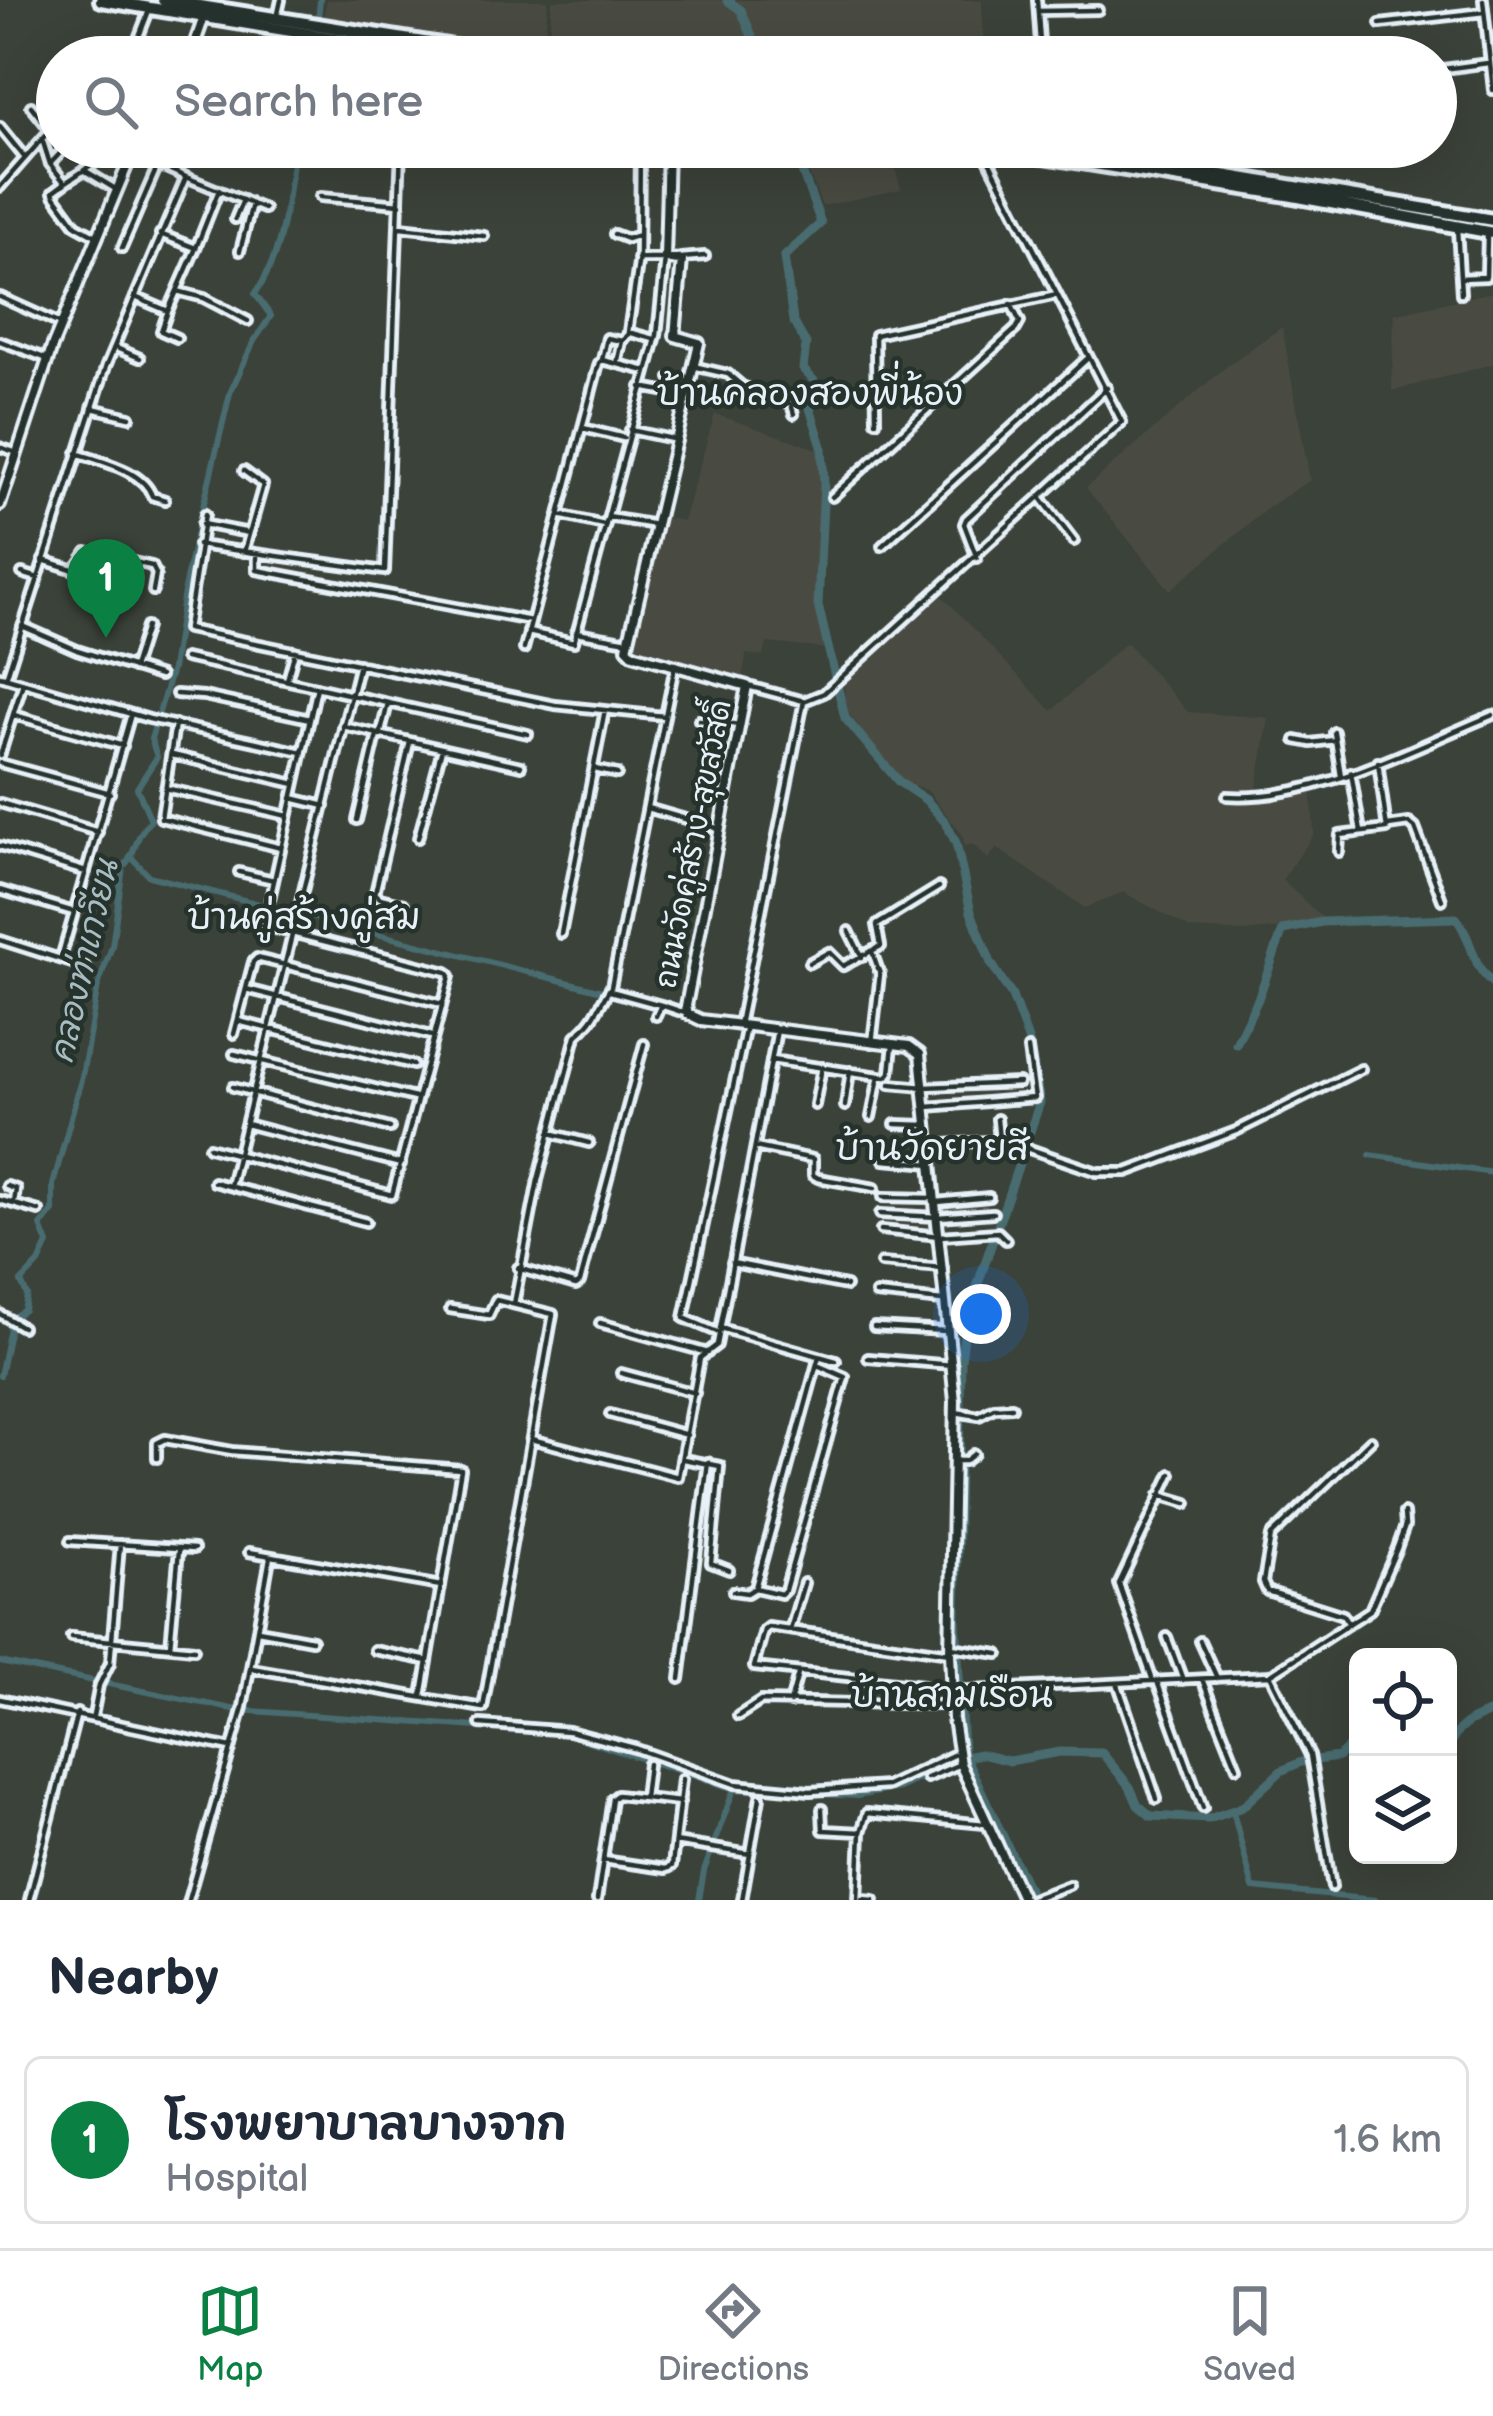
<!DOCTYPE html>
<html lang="en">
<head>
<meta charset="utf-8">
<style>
	body { margin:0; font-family:"Balsamiq Sans","Playpen Sans Thai",sans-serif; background:#f6f6f7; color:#1f2937 }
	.controls { position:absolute; right:36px; bottom:36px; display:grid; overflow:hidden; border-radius:18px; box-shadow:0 12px 48px #0002 }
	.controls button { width:108px; height:108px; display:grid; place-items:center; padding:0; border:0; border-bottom:3px solid #e0e1e3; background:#fff; color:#1f2937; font:60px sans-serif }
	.you { position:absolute; left:981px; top:1314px; width:42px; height:42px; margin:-30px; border:9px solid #fff; border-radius:50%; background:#1a73e8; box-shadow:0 0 0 18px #1a73e833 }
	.badge { display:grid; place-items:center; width:78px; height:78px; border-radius:50%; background:#0b8043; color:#fff; font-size:39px; font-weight:700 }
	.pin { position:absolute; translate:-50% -99px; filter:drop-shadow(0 3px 6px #0008) }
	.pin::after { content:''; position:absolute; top:63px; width:42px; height:36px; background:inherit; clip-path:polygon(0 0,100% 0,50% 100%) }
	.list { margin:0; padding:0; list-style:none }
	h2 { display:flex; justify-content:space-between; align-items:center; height:156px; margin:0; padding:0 48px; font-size:51px }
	h2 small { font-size:39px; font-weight:400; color:#747a83 }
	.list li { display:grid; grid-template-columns:78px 1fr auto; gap:36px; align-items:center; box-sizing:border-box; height:168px; margin:0 24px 24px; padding:0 24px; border:3px solid #e0e1e3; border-radius:18px }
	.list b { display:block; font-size:45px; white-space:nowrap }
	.list p { margin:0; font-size:39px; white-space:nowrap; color:#747a83 }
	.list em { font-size:39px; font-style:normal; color:#747a83 }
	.icon { flex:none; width:66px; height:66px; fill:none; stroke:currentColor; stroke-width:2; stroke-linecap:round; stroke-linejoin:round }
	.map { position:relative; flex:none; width:1493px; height:1900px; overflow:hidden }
	.search { position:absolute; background:#fff; box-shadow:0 12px 48px #0002; left:36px; right:36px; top:36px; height:132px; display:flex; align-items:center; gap:30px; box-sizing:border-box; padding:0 42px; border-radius:66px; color:#747a83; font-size:45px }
	.sheet { height:348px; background:#fff }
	nav { display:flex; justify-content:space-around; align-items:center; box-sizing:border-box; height:168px; border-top:3px solid #e0e1e3; background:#fff; font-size:33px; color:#747a83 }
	nav a { display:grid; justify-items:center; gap:6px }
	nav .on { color:#0b8043 }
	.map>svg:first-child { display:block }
	.built { fill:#4a4c42 }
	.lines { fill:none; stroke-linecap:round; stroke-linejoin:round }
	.canal { stroke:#496c70; stroke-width:6 }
	.river { stroke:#496c70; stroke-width:9 }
	.minor-casing { stroke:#e8f1f8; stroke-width:14 }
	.tertiary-casing { stroke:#e8f1f8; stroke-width:16 }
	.primary-casing { stroke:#e8f1f8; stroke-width:20 }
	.minor { stroke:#26332d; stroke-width:4.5 }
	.tertiary { stroke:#26332d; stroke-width:8 }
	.primary { stroke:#26332d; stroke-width:10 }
	.labels { text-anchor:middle; stroke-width:9; stroke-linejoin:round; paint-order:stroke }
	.street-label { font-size:30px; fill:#e8f1f8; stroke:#26332d }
	.water-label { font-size:33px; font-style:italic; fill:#a8bcc2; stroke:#26332d }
	.quarter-label { font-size:36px; fill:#e8f1f8; stroke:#26332d }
</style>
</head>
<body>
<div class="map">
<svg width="1493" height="1900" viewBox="0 0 1493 1900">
	<rect width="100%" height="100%" fill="#3b4239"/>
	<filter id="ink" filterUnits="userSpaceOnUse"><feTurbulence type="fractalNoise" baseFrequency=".00833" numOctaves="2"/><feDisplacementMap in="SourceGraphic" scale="24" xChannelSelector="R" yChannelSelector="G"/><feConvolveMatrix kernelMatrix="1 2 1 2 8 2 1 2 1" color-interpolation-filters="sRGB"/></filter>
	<g filter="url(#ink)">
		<path class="built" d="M 327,0 L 548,0 L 543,56 L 323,18 Z
			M 552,0 L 721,0 L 741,8 L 758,57 L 571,57 L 548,53 Z
			M 736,0 L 982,0 L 984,57 L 763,57 L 743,6 Z
			M 799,147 L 889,147 L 901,189 L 822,206 Z
			M 1493,292 L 1493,364 L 1392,391 L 1394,314 Z
			M 1282,327 L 1310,480 L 1269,507 L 1170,590 L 1086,488 L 1227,366 Z
			M 715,414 L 817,449 L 821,466 L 817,586 L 829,649 L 767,643 L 763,656 L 746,654 L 742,683 L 632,652 L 630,644 L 661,516 L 683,521 Z
			M 940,594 L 1052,711 L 1126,642 L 1188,712 L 1269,718 L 1256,794 L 1311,782 L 1314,834 L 1282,880 L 1328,923 L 1244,932 L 1191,929 L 1123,892 L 1085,908 L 997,848 L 988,859 L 973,844 L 965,846 L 962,834 L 928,791 L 899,779 L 846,710 L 844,683 Z"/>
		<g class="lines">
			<path class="canal" d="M 314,57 L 320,0
				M 132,858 L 149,876 L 606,992
				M 1370,1155 L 1493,1173
				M 0,1376 L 12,1318 L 24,1310 L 27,1295 L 21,1282 L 39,1263 L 48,1244 L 41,1226 L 53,1211 L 53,1185 L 82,1076 L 98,986 L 112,946 L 123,867 C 138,852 133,837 151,820 L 137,788 L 157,757 L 151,739 L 172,669 L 186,579 L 230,393 L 254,341 L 271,316 L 255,294 C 285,253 286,195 296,147
				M 0,1662 L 237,1710 L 563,1733 L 734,1789 L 857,1796 L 899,1788 L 965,1757
				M 1232,1808 L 1253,1888 L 1376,1900
				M 699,1900 L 704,1871 L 734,1789"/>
			<path class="river" d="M 727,0 L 741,10 L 761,57
				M 793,147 L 821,223 L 784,257 L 793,321 L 806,344 L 803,369 L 818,385 L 808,402 L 822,446 L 824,484 L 818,605 L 845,718 L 899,782 L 926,800 L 946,823 L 956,843 L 971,912 L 991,963 L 1012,996 L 1029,1042 L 1040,1102 L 966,1319 L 961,1361 L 956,1618 L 963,1752 L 1033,1900
				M 1236,1044 L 1258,999 L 1283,930 L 1322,922 L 1456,918 C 1473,938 1471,967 1493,983
				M 1448,1748 C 1457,1725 1471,1720 1493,1711
				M 965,1757 L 981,1754 L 1009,1761 L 1060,1752 L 1102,1753 L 1130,1787 L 1138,1805 L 1151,1816 L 1209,1819 L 1242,1807 L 1281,1771 L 1301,1762 L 1338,1757 L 1358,1740"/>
			<defs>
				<path id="minor" d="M 1037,0 L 1041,57
					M 1483,0 L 1493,90
					M 1038,11 L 1098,10
					M 277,18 L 281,0
					M 1380,24 L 1484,12
					M 125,57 L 136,44 L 150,8
					M 1436,70 L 1488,63
					M 31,106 L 50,130
					M 0,127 L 25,158
					M 42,139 L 50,164 L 65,183 L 83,171
					M 640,147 L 639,257 L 628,332 L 654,339
					M 50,164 L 66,147
					M 186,177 L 264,209
					M 65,183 L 53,192 L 54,195 L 76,225 L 98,237
					M 0,187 L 57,122
					M 117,190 L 84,170 L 116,148 L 132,154
					M 320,197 L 400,204
					M 235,219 L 243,200
					M 400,227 L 484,236
					M 1457,228 L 1461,294
					M 160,234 L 196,248 L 219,190
					M 614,234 L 627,239 L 639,235
					M 122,248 L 158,165
					M 240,251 L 252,204
					M 681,258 L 705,256
					M 1460,278 L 1486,277 L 1487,237
					M 177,291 L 204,298 L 248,321
					M 0,297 L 60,324
					M 135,297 L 168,311 L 196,248
					M 168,311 L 161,331 L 177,338
					M 0,341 L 47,359
					M 114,347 L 140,358
					M 602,360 L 607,338 L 622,341
					M 617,364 L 622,341 L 629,334
					M 693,366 L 728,374 L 742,386 L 791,404 L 794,414
					M 671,378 L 690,382
					M 641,387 L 663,391
					M 92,408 L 130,417
					M 876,421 L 875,335 L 1057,295
					M 583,428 L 624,438
					M 630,430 L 677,440
					M 0,447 L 17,453
					M 77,453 C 101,462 143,470 152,496 L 165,500
					M 244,471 L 263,485 L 244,552
					M 832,497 L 1016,329 L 1020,322 L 1011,304
					M 1041,498 L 1074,541
					M 205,514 L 187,629 L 555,705 L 664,716
					M 608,517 L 656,525
					M 202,524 L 249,533
					M 604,525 L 559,515 L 599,363 L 602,360 L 646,371
					M 198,545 L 385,571 L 401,147
					M 882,546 L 1089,357
					M 257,556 L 257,570 L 531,621
					M 977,558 L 964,524 L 966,519 L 1107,388
					M 43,560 L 75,570 L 87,552 L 152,566 L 156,574 L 153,591
					M 22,573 L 38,578
					M 22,626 L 77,650 L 160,676
					M 528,632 L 574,642 L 657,335 L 665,259 L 638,259
					M 576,632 L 628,641
					M 524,649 L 559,515
					M 185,658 L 528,734
					M 133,668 L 146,627
					M 0,676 L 149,719 L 302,752
					M 6,678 L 106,366 L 186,177 L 155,163
					M 287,680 L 295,651
					M 748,686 L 804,701 L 824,693 L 1122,422 L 982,147
					M 176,694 L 204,696 L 310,719
					M 14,715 L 123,746
					M 699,720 L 740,725
					M 175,724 L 161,818 L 281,848
					M 343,726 L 521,766
					M 1334,732 L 1341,776
					M 380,736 L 388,703
					M 1296,740 L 1311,743 L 1335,740
					M 172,755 L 295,784
					M 0,756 L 23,683
					M 0,763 L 110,793
					M 595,769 L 617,774
					M 1351,772 L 1361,832
					M 165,788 L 288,816
					M 1227,796 C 1313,802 1414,747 1493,715
					M 292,798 L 325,806
					M 0,803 L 98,832
					M 647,808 L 720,829
					M 357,820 L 377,735
					M 1388,826 L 1409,823 L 1415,828 L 1442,900
					M 418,838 L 442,749
					M 0,846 L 86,872
					M 1339,852 L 1340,835 L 1387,829 L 1378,762
					M 239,872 L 274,880
					M 0,890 L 74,912
					M 270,899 L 317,687
					M 404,904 L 380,898 L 375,893 L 410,742
					M 849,931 L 862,957
					M 561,934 L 605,710
					M 0,940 L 85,967
					M 61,958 L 131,714
					M 809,963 L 829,952 L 843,966 L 881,946 L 877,925 L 939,887
					M 246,989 L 432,1036
					M 610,991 L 661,1005
					M 656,1016 L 661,1005 L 688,1014
					M 238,1021 L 413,1065
					M 739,1025 L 804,701
					M 234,1034 L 253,962 L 257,958 L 442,1004
					M 872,1043 L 880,974 L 873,954
					M 234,1054 L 415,1098
					M 771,1060 L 886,1077 L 890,1073 L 893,1045
					M 890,1084 L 925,1087 L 1019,1083
					M 233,1087 L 390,1128
					M 815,1105 L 822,1067
					M 845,1106 L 850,1071
					M 927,1107 L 1035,1098 L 1028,1049
					M 871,1117 L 879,1076
					M 997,1119 L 999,1140
					M 246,1124 L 401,1164
					M 895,1124 L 925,1125
					M 550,1133 L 589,1143
					M 932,1145 L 1003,1140 L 1097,1172 L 1127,1172 L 1236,1131 L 1361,1069
					M 209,1147 L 392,1195 L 450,976 L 447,972 L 236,919
					M 755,1147 L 813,1159 L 813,1175 L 818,1178 L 875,1188
					M 884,1160 L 932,1164
					M 214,1182 L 366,1222
					M 7,1186 L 16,1189 L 14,1203
					M 230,1186 L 359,664
					M 883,1197 L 931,1198
					M 0,1200 L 39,1211
					M 937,1202 L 989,1197
					M 880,1214 L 938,1217 L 993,1213
					M 881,1230 L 940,1236 L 998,1232 L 1006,1240
					M 732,1263 L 846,1286
					M 881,1263 L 943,1268
					M 518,1268 L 576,1285 L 580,1282 L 644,1044
					M 876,1294 L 942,1301
					M 514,1304 L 538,1180 L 576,1036 C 596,1019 597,1008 611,987 L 675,666
					M 0,1314 L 22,1327
					M 600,1323 L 708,1353
					M 874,1327 L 946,1331
					M 720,1328 L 836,1361
					M 717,1332 L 684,1318 L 746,1026
					M 868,1358 L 953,1365
					M 621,1373 L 695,1393
					M 955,1412 L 979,1416 L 994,1408 L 1012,1407
					M 610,1414 L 687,1435
					M 531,1439 L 678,1477 L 700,1358 L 717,1345 L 777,1030
					M 157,1458 L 157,1443 L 165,1439 L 232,1451 L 461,1469 L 422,1696
					M 683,1459 L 720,1466 L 711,1563 L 729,1570
					M 956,1461 L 965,1461 L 974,1454
					M 1160,1495 L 1187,1503
					M 70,1541 L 194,1549
					M 249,1552 L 441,1586
					M 755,1588 L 819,1356
					M 733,1591 L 747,1593 L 755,1588 L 781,1594 L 785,1590 L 845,1377 L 817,1365
					M 1349,1624 L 1343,1615 L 1267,1591 L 1263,1582 L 1271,1536 L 1371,1440
					M 258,1630 L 312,1640
					M 790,1630 L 804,1583
					M 71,1637 L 194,1649
					M 1167,1637 L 1183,1680
					M 1200,1641 L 1217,1678
					M 170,1646 L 179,1550
					M 951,1647 L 999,1654
					M 374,1650 L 428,1661
					M 251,1668 L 483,1708 L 553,1314 L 496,1300 L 489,1315 L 450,1309
					M 1270,1675 L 1370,1610 L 1397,1548 L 1405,1526 L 1404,1513
					M 680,1679 L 708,1462
					M 1202,1679 L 1237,1767
					M 1153,1681 L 1119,1584 L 1171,1474
					M 1158,1684 L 1203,1808
					M 1118,1685 L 1157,1799
					M 952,1691 L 1270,1675 L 1310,1755 L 1332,1887
					M 0,1699 L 231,1748
					M 790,1703 L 798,1674
					M 927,1705 L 927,1690 L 923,1685 L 754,1667 L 764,1630 L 768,1627 L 950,1653
					M 93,1716 L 99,1685 L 110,1663 L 120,1544
					M 738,1716 L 761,1701 L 951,1705
					M 480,1724 L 569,1731 L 634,1748 L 735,1784 L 810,1791 L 887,1786 L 955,1754
					M 927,1778 L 960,1764
					M 644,1798 L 648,1764
					M 822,1809 L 823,1830 L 861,1832
					M 675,1842 L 750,1854
					M 603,1860 L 666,1869 L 672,1866 L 682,1779
					M 863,1899 L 874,1900
					M 29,1900 L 77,1713
					M 188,1900 L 243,1707 L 270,1558
					M 597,1900 L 612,1799 L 617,1795 L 680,1802
					M 742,1900 L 760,1797
					M 858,1900 L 861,1832 L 867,1813 L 985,1824
					M 1029,1900 L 1069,1885"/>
				<path id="tertiary" d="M 190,57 L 204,17
					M 668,147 L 665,259 L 682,260 L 675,336 L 699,343 L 627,648 L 633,654 L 747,686 L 686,1006 L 688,1014 L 701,1020 L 909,1046 L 920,1054 L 955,1401 L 950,1653 L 953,1719 L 960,1764 L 1023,1900
					M 0,505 L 52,347 L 132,154 L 155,163 L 160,147"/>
				<path id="primary" d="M 101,0 L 450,57
					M 163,0 L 516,57
					M 988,147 L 1293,196 L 1493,233
					M 1055,147 L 1493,220"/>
			</defs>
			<use href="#minor" class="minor-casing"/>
			<use href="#tertiary" class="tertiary-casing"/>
			<use href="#primary" class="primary-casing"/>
			<use href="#minor" class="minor"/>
			<use href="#tertiary" class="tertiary"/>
			<use href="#primary" class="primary"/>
		</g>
	</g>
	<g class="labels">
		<g class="street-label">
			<text transform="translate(693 844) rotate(-79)" y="10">ถนนวัดคู่สร้าง-สุขสวัสดิ์</text>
		</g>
		<g class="water-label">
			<text transform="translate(83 961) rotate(-77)" y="12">คลองท่าเกวียน</text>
		</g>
		<g class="quarter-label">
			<text x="810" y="405">บ้านคลองสองพี่น้อง</text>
			<text x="304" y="929">บ้านคู่สร้างคู่สม</text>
			<text x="932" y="1160">บ้านวัดยายสี</text>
			<text x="952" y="1707">บ้านสามเรือน</text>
		</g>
	</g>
</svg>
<div class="controls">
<button><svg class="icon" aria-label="locate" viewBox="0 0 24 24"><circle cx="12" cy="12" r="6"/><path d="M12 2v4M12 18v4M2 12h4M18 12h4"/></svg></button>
<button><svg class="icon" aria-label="layers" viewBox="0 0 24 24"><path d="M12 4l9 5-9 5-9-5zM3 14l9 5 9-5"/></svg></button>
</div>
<div class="you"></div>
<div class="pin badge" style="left:106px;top:638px">1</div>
<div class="search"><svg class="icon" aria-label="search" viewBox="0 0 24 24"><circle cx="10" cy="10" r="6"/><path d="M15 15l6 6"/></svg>Search here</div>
</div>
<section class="sheet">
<h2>Nearby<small></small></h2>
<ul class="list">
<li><span class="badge">1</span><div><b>โรงพยาบาลบางจาก</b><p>Hospital</p></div><em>1.6 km</em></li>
</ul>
</section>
<nav>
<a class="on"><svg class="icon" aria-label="map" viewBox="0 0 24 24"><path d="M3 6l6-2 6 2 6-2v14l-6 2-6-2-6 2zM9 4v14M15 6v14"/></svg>Map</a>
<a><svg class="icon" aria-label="directions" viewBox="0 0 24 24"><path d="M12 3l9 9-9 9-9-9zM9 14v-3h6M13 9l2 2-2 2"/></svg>Directions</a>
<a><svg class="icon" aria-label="saved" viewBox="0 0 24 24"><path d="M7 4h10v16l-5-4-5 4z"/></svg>Saved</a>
</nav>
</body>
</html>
